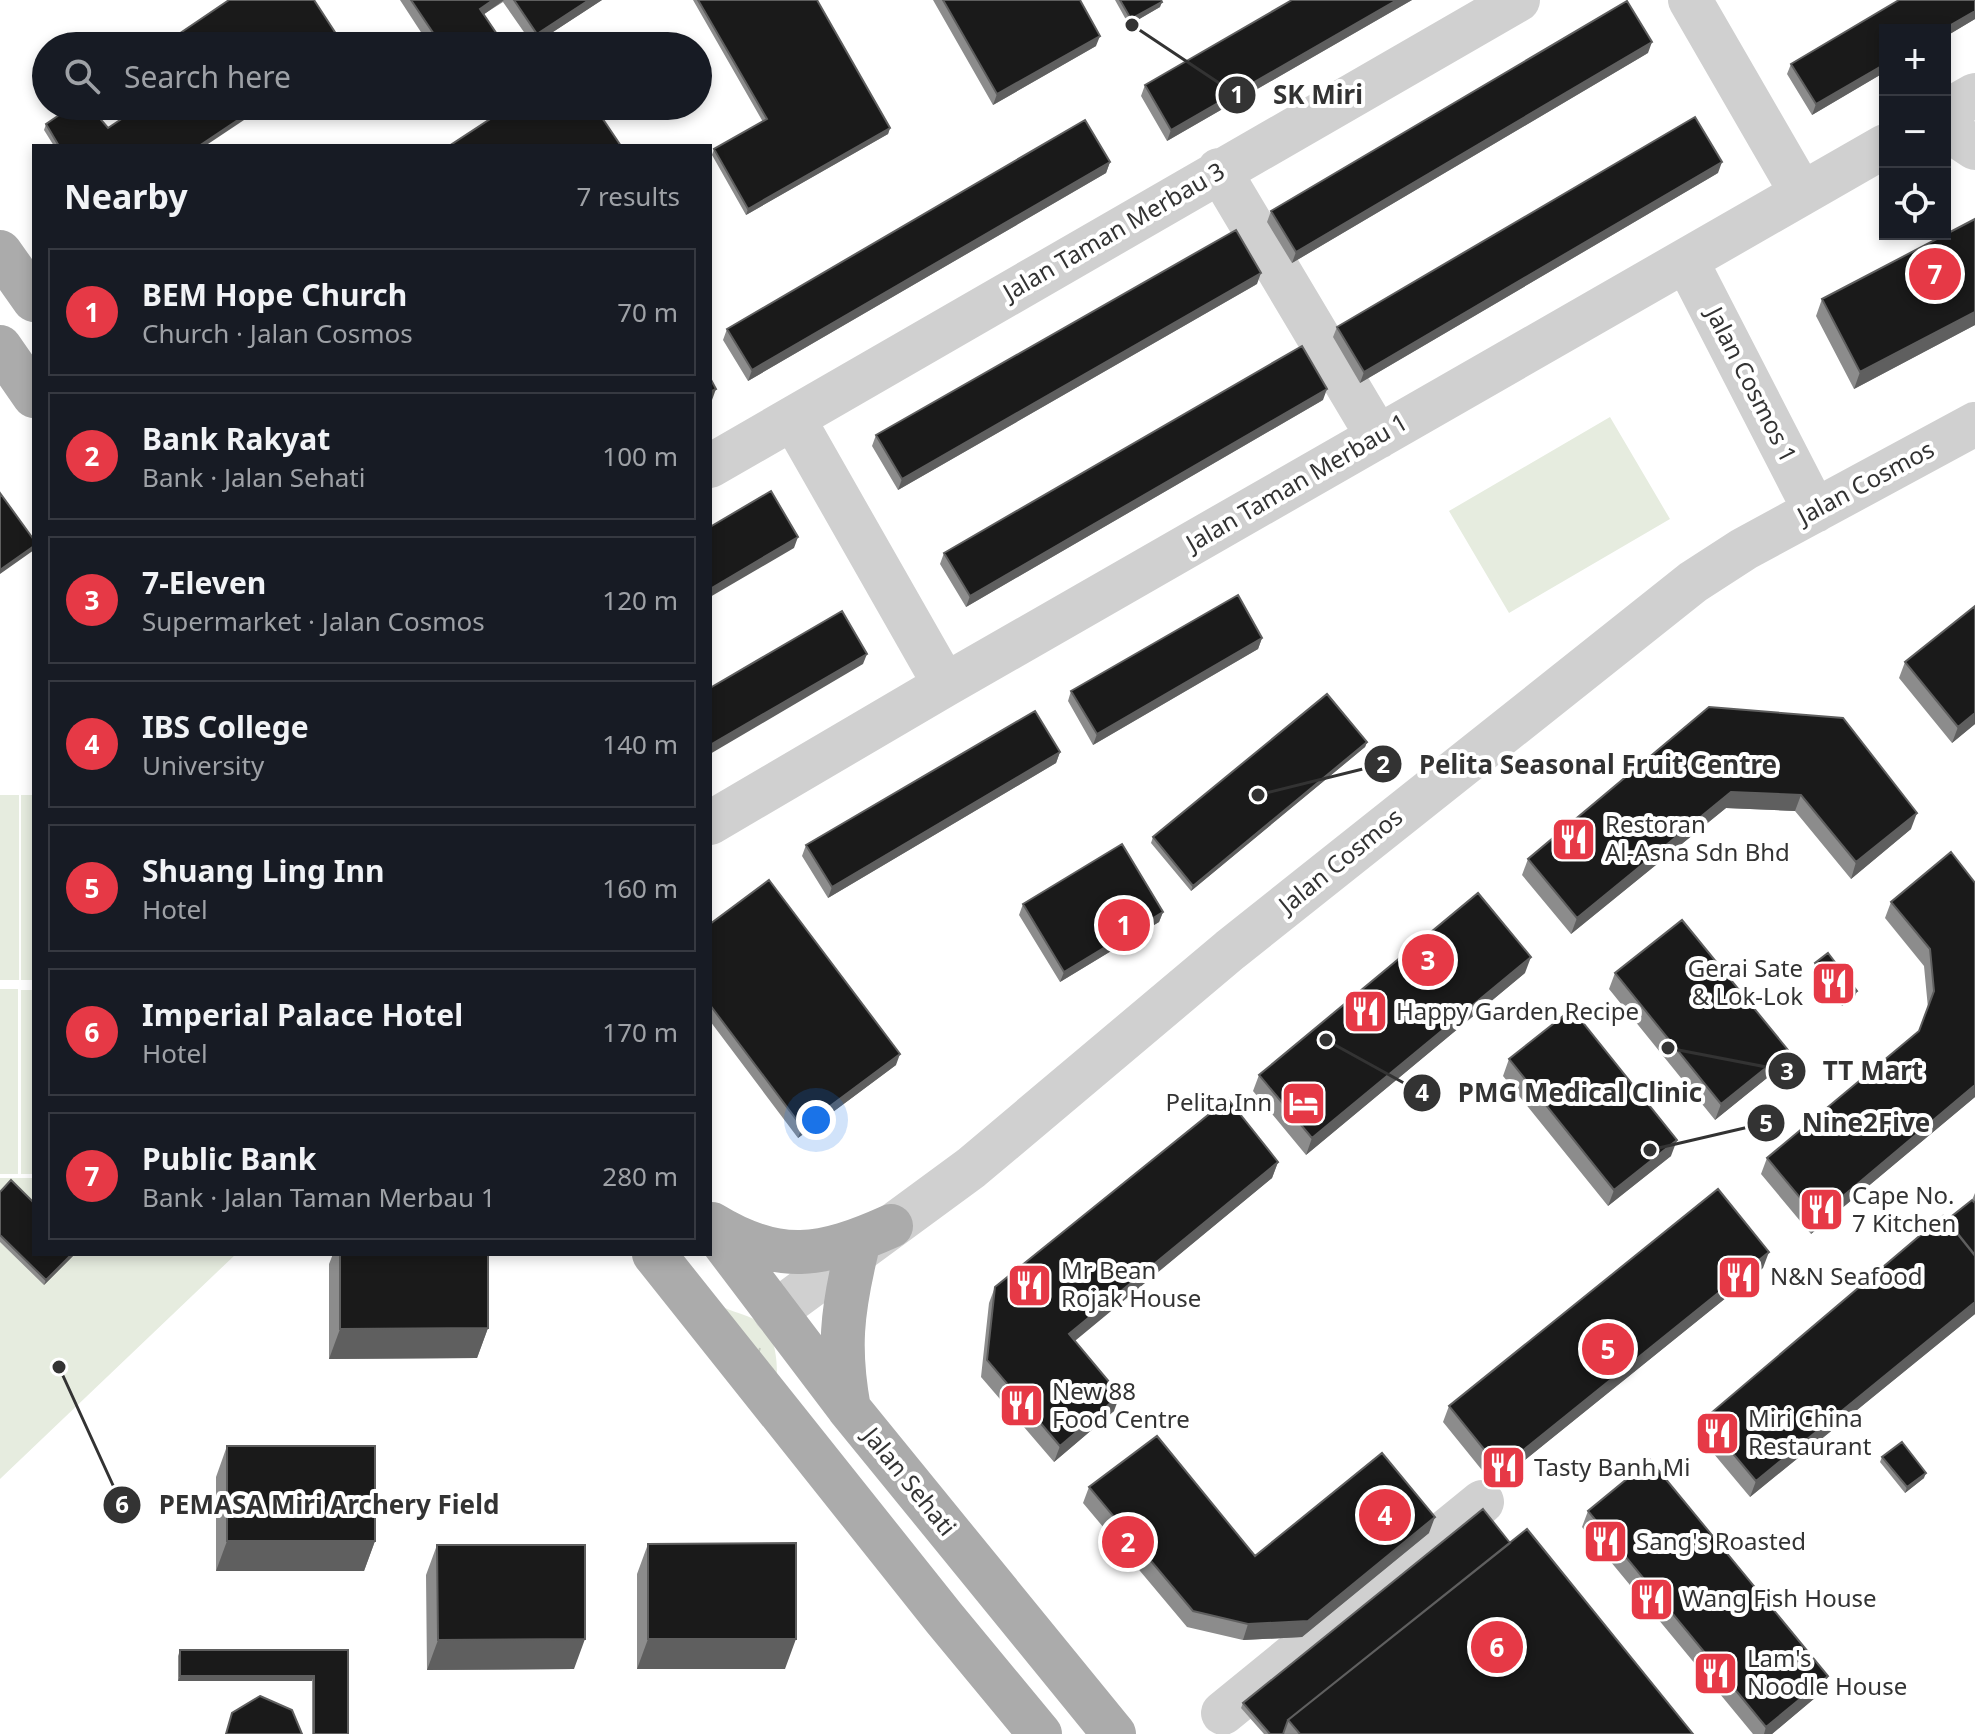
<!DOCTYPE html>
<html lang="en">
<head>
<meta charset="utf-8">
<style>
	body { margin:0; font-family:"Noto Sans",sans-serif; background:#20242c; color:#f1f3f6 }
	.controls { position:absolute; right:24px; top:24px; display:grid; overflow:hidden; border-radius:0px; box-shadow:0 4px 12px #0003 }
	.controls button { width:72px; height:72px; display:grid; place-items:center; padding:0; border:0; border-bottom:2px solid #363941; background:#171b24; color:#f1f3f6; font:40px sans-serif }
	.you { position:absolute; left:816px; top:1120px; width:28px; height:28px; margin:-20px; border:6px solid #fff; border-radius:50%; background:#1a73e8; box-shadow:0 0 0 12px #1a73e833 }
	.badge { display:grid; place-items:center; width:52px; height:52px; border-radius:50%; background:#e63946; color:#fff; font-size:26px; font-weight:700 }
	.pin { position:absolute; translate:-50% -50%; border:4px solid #fff; box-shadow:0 2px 8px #0006 }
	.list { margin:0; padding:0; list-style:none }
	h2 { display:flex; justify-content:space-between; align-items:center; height:104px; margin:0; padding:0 32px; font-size:34px }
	h2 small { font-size:26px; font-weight:400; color:#9ea1a6 }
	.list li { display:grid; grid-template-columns:52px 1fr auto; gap:24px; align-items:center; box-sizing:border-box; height:128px; margin:0 16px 16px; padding:0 16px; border:2px solid #363941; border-radius:0px }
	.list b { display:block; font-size:30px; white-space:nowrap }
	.list p { margin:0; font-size:26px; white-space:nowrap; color:#9ea1a6 }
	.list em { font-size:26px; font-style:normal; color:#9ea1a6 }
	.icon { flex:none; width:44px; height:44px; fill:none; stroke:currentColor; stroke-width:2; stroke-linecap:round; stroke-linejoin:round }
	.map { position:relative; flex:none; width:1975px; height:1734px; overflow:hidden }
	.search { position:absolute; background:#171b24; box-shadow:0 4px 12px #0003; left:32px; top:32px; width:680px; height:88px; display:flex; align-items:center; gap:20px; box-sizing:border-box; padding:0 28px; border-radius:44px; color:#9ea1a6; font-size:30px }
	.panel { position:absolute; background:#171b24; box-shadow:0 4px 12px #0003; left:32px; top:144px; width:680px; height:1112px; border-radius:0px }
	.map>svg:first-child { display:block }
	.grass { fill:url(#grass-tufts) }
	.pitch { fill:#e6ecdf }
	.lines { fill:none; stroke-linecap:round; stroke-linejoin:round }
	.minor { stroke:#d0d0d0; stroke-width:44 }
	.major { stroke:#ababab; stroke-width:44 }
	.wall { fill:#8c8c8c }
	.shaded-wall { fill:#5f5f5f }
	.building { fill:#1a1a1a; stroke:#5f5f5f; stroke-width:2 }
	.labels { text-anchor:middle; stroke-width:8; stroke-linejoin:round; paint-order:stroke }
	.street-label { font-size:24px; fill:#333; stroke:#fff }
	.poi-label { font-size:24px; fill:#333; stroke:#fff; text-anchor:start }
	.leader { fill:none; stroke:#333; stroke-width:3 }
	.callout-dot { fill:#333; stroke:#fff; stroke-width:3 }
	.mark-label { font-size:24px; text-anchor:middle; font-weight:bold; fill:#fff }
	.callout-label { font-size:26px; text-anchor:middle; font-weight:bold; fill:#333; stroke:#fff; stroke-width:8; stroke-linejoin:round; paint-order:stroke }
</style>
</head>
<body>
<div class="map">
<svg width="1975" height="1734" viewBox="0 0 1975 1734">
	<defs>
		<pattern id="grass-tufts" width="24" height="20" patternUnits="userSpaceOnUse" patternTransform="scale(2)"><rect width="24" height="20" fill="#e6ecdf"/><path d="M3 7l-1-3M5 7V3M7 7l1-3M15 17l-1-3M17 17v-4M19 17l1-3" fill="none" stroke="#c6cbc0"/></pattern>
	</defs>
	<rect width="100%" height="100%" fill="#fff"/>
	<path class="grass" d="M 725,1308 C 736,1313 751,1316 761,1323 C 775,1332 779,1366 776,1382 Z"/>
	<path class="pitch" d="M 1610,417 L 1670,519 L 1509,613 L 1449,511 Z
		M 0,795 L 19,795 L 19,980 L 0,980 Z
		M 21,795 L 34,795 L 34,980 L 21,980 Z
		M 0,989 L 18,989 L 18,1174 L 0,1174 Z
		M 21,990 L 34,990 L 34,1174 L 21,1174 Z
		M 0,1178 L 34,1178 L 34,1254 L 236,1254 L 0,1479 Z"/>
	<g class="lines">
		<path class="minor" d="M 1690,0 L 1801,192
			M 1945,112 L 1975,95
			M 1945,128 L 1975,148
			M 1219,170 L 1378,437
			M 1686,260 L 1815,511
			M 793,418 L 945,685
			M 710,466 L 1518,0
			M 710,823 L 945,685 L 1885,146
			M 775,1312 L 971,1168 L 1230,950 L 1693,582 L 1744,549 L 1975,424
			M 1223,1713 L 1482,1502"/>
		<path class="major" d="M 0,252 L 34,300
			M 0,347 L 34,396
			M 712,1224 C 779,1265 822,1257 891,1226
			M 710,1225 L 850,1410 L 1114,1734
			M 654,1254 L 944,1618 L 1040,1734
			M 849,1409 C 838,1349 842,1312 856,1253"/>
	</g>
	<path class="wall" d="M 400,0 L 602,0 L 533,45 L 503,2 L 484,14 L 505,46 L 430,46 Z
		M 693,0 L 817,0 L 890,128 L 888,134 L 746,215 L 712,155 L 714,149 L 763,122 Z
		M 933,0 L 1080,0 L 1096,46 L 993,105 Z
		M 1115,0 L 1161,0 L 1160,7 L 1129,25 Z
		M 1292,0 L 1412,0 L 1167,141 L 1141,96 L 1145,85 Z
		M 1975,0 L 1975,19 L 1812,115 L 1787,74 L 1791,64 Z
		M 1648,53 L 1292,263 L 1267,222 L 1271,211 Z
		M 46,124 L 108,128 L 205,146 L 54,146 L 44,130 Z
		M 1110,162 L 1106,173 L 748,381 L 723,340 L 727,329 Z
		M 1718,173 L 1360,383 L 1333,337 L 1337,327 Z
		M 1975,219 L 1975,325 L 1854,389 L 1816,316 L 1822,299 Z
		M 1257,284 L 898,490 L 872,446 L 876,435 Z
		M 1323,400 L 966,607 L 940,564 L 944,553 Z
		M 1262,638 L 1258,649 L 1093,745 L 1068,701 L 1071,691 Z
		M 1905,662 L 1975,724 L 1952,743 L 1899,678 Z
		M 1709,707 L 1911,829 L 1851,879 L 1795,811 L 1726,808 L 1571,934 L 1522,875 L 1528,859 Z
		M 1367,742 L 1365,747 L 1191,891 L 1151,843 L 1153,837 Z
		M 1060,752 L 1056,763 L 828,898 L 802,856 L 806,845 Z
		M 1951,852 L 1975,1097 L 1811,1234 L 1761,1174 L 1767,1158 L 1919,1031 L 1928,1008 L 1924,966 L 1885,918 L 1891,902 Z
		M 1023,904 L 1163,912 L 1159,922 L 1060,982 L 1019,915 Z
		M 710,924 L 896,1065 L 798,1138 L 710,1021 Z
		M 1815,963 L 1855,996 L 1842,1006 L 1813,969 Z
		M 1525,973 L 1306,1155 L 1253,1091 L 1259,1075 Z
		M 1615,973 L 1782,1066 L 1715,1120 L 1609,989 Z
		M 1509,1059 L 1671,1156 L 1608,1206 L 1503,1076 Z
		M 1278,1162 L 1272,1178 L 1075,1340 L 1114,1411 L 1054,1462 L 981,1377 L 989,1303 L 995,1287 Z
		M 0,1192 L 75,1254 L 44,1285 L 0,1242 Z
		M 1975,1193 L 1975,1314 L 1750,1497 L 1698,1435 L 1704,1419 L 1972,1200 Z
		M 333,1254 L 488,1254 L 488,1328 L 477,1358 L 329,1359 L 329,1264 Z
		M 1763,1268 L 1494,1485 L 1443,1422 L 1449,1406 Z
		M 227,1446 L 375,1541 L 364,1571 L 216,1571 L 216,1477 Z
		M 1882,1457 L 1924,1478 L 1905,1493 L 1880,1462 Z
		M 1089,1487 L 1255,1556 L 1429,1533 L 1302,1637 L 1243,1640 L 1187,1627 L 1083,1503 Z
		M 1588,1511 L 1828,1676 L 1822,1692 L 1772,1734 L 1753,1734 L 1582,1527 Z
		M 1510,1543 L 1693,1734 L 1264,1734 L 1241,1708 L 1243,1703 Z
		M 648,1544 L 785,1669 L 637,1669 L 637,1574 Z
		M 437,1545 L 574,1669 L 427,1670 L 426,1575 Z
		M 180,1650 L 348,1650 L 348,1734 L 312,1734 L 312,1681 L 178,1681 L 178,1656 Z"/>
	<path class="shaded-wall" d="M 493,0 L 504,0 L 476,20 L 480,9 Z
		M 589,0 L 602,0 L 533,45 L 537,34 Z
		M 1397,0 L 1412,0 L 1167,141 L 1171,130 Z
		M 1162,2 L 1160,7 L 1129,25 L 1131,19 Z
		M 1975,11 L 1975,19 L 1945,37 L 1945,30 L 1942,30 Z
		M 1100,36 L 1096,46 L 993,105 L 997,94 Z
		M 1652,42 L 1648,53 L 1292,263 L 1296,252 Z
		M 1885,64 L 1885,72 L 1812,115 L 1816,104 Z
		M 259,106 L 265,106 L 205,146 L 199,146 Z
		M 890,128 L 888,134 L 746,215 L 748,209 Z
		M 1110,162 L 1106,173 L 748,381 L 752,370 Z
		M 1722,162 L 1718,173 L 1360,383 L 1364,372 Z
		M 1261,273 L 1257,284 L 898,490 L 902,479 Z
		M 1975,312 L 1975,325 L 1854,389 L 1860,372 Z
		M 716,389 L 712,400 L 710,401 L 710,392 Z
		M 1327,389 L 1323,400 L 966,607 L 970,596 Z
		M 798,537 L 794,548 L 710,597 L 710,589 Z
		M 34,546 L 34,550 L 0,574 L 0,570 Z
		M 1262,638 L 1258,649 L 1093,745 L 1097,734 Z
		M 867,654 L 863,664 L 710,754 L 710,745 Z
		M 1975,713 L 1975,724 L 1952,743 L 1958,727 Z
		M 1367,742 L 1365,747 L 1191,891 L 1193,886 Z
		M 1060,752 L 1056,763 L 828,898 L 832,887 Z
		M 1731,792 L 1801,795 L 1795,811 L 1726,808 L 1571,934 L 1577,918 Z
		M 1917,813 L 1911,829 L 1851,879 L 1856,862 Z
		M 1163,912 L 1159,922 L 1060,982 L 1064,972 Z
		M 1531,957 L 1525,973 L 1306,1155 L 1312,1138 Z
		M 1857,991 L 1855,996 L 1842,1006 L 1844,1000 Z
		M 1788,1050 L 1782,1066 L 1715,1120 L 1721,1104 Z
		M 900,1054 L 896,1065 L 798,1138 L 802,1127 Z
		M 1975,1085 L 1975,1097 L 1811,1234 L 1817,1218 Z
		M 1677,1140 L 1671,1156 L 1608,1206 L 1614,1190 Z
		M 1278,1162 L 1272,1178 L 1064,1350 L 1069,1334 Z
		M 1769,1252 L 1763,1268 L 1494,1485 L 1500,1469 Z
		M 72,1254 L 75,1254 L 44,1285 L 46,1280 Z
		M 1975,1302 L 1975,1314 L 1750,1497 L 1756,1481 Z
		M 488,1328 L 477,1358 L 329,1359 L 340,1329 Z
		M 1120,1395 L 1114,1411 L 1054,1462 L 1060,1446 Z
		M 1926,1473 L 1924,1478 L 1905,1493 L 1907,1487 Z
		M 1435,1517 L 1429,1533 L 1302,1637 L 1243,1640 L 1248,1624 Z
		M 227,1541 L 375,1541 L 364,1571 L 216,1571 Z
		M 585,1639 L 574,1669 L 427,1670 L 438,1640 Z
		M 648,1639 L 796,1639 L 785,1669 L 637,1669 Z
		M 180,1676 L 314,1676 L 312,1681 L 178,1681 Z
		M 1828,1676 L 1822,1692 L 1772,1734 L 1764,1734 L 1766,1727 Z"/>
	<path class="building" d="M 229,0 L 314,0 L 344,46 L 165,46 L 164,44 Z
		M 411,0 L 493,0 L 480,9 L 505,46 L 442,46 Z
		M 514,0 L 589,0 L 537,34 Z
		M 698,0 L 817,0 L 890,128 L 748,209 L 714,149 L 767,119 Z
		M 943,0 L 1080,0 L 1100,36 L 997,94 Z
		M 1120,0 L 1161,0 L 1162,2 L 1131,19 Z
		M 1292,0 L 1397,0 L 1171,130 L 1145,85 Z
		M 1899,0 L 1975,0 L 1975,11 L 1942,30 L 1885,30 L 1885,64 L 1816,104 L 1791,64 Z
		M 1627,1 L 1652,42 L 1296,252 L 1271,211 Z
		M 141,106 L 259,106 L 199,146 L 59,146 L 46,124 L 71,107 L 91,108 L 108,128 Z
		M 510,106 L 594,106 L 621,146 L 449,146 Z
		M 1695,117 L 1722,162 L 1364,372 L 1337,327 Z
		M 1085,120 L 1110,162 L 752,370 L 727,329 Z
		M 1975,219 L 1975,312 L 1860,372 L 1822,299 Z
		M 1236,230 L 1261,273 L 902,479 L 876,435 Z
		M 1302,346 L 1327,389 L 970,596 L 944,553 Z
		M 710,378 L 716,389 L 710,392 Z
		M 771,491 L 798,537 L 710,589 L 710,527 Z
		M 0,493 L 34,540 L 34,546 L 0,570 Z
		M 1238,595 L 1262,638 L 1097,734 L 1071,691 Z
		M 1975,606 L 1975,713 L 1958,727 L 1905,662 Z
		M 842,611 L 867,654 L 710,745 L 710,688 Z
		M 1327,694 L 1367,742 L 1193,886 L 1153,837 Z
		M 1709,707 L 1843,718 L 1917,813 L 1856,862 L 1801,795 L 1731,792 L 1577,918 L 1528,859 Z
		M 1035,711 L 1060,752 L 832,887 L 806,845 Z
		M 1122,844 L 1163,912 L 1064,972 L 1023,904 Z
		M 1951,852 L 1975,883 L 1975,1085 L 1817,1218 L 1767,1158 L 1919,1031 L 1934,991 L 1930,949 L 1891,902 Z
		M 769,880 L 900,1054 L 802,1127 L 710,1005 L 710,924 Z
		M 1478,893 L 1531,957 L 1312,1138 L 1259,1075 Z
		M 1682,920 L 1788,1050 L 1721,1104 L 1615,973 Z
		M 1828,953 L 1857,991 L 1844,1000 L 1815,963 Z
		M 1572,1009 L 1677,1140 L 1614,1190 L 1509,1059 Z
		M 1228,1099 L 1278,1162 L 1069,1334 L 1120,1395 L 1060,1446 L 987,1360 L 995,1287 Z
		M 11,1180 L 34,1203 L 34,1254 L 72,1254 L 46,1280 L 0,1235 L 0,1192 Z
		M 1718,1189 L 1769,1252 L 1500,1469 L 1449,1406 Z
		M 1972,1200 L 1975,1203 L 1975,1255 L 1947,1220 Z
		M 1943,1216 L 1975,1256 L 1975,1302 L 1756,1481 L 1704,1419 Z
		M 340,1254 L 488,1254 L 488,1328 L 340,1329 Z
		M 1157,1436 L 1255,1556 L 1382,1453 L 1435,1517 L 1308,1621 L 1248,1624 L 1193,1611 L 1089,1487 Z
		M 1902,1442 L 1926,1473 L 1907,1487 L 1882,1457 Z
		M 227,1446 L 375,1446 L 375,1541 L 227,1541 Z
		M 1650,1460 L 1828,1676 L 1766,1727 L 1588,1511 Z
		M 1483,1509 L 1510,1543 L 1288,1720 L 1283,1734 L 1270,1734 L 1243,1703 Z
		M 1527,1529 L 1693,1734 L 1300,1734 L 1288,1720 Z
		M 796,1543 L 796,1639 L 648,1639 L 648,1544 Z
		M 437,1545 L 585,1545 L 585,1639 L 438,1640 Z
		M 180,1650 L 348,1650 L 348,1734 L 314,1734 L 314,1676 L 180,1676 Z
		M 260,1696 L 292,1710 L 302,1734 L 226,1734 L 232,1713 Z"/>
	<defs>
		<symbol id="restaurant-square" viewBox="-11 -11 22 22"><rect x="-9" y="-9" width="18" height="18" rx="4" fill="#e63946" stroke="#fff"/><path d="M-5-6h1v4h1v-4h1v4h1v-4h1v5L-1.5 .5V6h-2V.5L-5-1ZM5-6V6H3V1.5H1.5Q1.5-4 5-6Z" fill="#fff"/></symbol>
		<symbol id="hotel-square" viewBox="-11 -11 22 22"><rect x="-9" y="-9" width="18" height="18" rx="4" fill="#e63946" stroke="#fff"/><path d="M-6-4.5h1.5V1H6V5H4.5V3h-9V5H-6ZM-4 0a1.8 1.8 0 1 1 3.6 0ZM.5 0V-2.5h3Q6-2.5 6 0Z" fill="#fff"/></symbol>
	</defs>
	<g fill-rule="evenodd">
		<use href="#restaurant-square" x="1548" y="814" width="51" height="51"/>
		<use href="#restaurant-square" x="1808" y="958" width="51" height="51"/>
		<use href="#restaurant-square" x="1340" y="986" width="51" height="51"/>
		<use href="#hotel-square" x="1278" y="1078" width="51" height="51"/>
		<use href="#restaurant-square" x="1796" y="1184" width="51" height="51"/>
		<use href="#restaurant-square" x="1714" y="1252" width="51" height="51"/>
		<use href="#restaurant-square" x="1004" y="1260" width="51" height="51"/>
		<use href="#restaurant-square" x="996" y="1380" width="51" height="51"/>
		<use href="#restaurant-square" x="1692" y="1408" width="51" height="51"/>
		<use href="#restaurant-square" x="1478" y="1442" width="51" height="51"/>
		<use href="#restaurant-square" x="1580" y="1516" width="51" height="51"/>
		<use href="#restaurant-square" x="1626" y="1574" width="51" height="51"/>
		<use href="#restaurant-square" x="1690" y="1648" width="51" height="51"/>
	</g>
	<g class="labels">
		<g class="street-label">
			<text transform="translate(1114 232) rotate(-30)" y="8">Jalan Taman Merbau 3</text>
			<text transform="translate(1751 385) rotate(63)" y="8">Jalan Cosmos 1</text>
			<text transform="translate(1297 483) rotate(-30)" y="8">Jalan Taman Merbau 1</text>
			<text transform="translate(1866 483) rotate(-28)" y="8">Jalan Cosmos</text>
			<text transform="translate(1341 861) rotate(-39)" y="8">Jalan Cosmos</text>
			<text transform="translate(909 1482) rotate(51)" y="8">Jalan Sehati</text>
		</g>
		<g class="poi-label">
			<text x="1605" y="833">Restoran<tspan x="1605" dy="28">Al-Asna Sdn Bhd</tspan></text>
			<text x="1803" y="977" text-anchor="end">Gerai Sate<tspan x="1803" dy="28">&amp; Lok-Lok</tspan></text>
			<text x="1396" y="1020">Happy Garden Recipe</text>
			<text x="1272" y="1111" text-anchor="end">Pelita Inn</text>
			<text x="1852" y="1204">Cape No.<tspan x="1852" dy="28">7 Kitchen</tspan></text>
			<text x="1061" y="1279">Mr Bean<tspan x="1061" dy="28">Rojak House</tspan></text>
			<text x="1770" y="1285">N&amp;N Seafood</text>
			<text x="1052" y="1400">New 88<tspan x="1052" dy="28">Food Centre</tspan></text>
			<text x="1748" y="1427">Miri China<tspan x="1748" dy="28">Restaurant</tspan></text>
			<text x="1534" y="1476">Tasty Banh Mi</text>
			<text x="1636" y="1550">Sang's Roasted</text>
			<text x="1682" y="1607">Wang Fish House</text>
			<text x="1747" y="1667">Lam's<tspan x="1747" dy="28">Noodle House</tspan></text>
		</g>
	</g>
	<path class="leader" d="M1132 25L1237 95M1258 795L1383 764M1668 1048L1787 1071M1326 1040L1422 1093M1650 1150L1766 1123M59 1367L122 1505"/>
	<g class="callout-dot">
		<circle cx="1132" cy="25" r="8"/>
		<circle cx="1258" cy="795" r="8"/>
		<circle cx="1668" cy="1048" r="8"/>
		<circle cx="1326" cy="1040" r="8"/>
		<circle cx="1650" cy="1150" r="8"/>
		<circle cx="59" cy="1367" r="8"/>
		<circle cx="1237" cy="95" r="20"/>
		<circle cx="1383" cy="764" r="20"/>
		<circle cx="1787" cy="1071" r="20"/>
		<circle cx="1422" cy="1093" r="20"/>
		<circle cx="1766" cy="1123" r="20"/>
		<circle cx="122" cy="1505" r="20"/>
	</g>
	<g class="mark-label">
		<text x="1237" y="103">1</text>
		<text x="1383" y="773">2</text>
		<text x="1787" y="1080">3</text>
		<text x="1422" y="1101">4</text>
		<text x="1766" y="1132">5</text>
		<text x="122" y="1513">6</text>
	</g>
	<g class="callout-label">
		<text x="1318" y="104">SK Miri</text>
		<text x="1598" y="774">Pelita Seasonal Fruit Centre</text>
		<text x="1873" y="1080">TT Mart</text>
		<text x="1580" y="1102">PMG Medical Clinic</text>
		<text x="1866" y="1132">Nine2Five</text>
		<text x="329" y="1514">PEMASA Miri Archery Field</text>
	</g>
</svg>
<div class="controls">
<button>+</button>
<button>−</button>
<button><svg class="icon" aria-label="locate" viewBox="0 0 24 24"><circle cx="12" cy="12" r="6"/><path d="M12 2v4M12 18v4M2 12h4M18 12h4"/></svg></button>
</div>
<div class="you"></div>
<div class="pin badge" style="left:1124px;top:925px">1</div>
<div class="pin badge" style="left:1128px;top:1542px">2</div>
<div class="pin badge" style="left:1428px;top:960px">3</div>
<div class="pin badge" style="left:1385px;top:1515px">4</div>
<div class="pin badge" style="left:1608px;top:1349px">5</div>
<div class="pin badge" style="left:1497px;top:1647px">6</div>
<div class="pin badge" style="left:1935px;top:274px">7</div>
<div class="search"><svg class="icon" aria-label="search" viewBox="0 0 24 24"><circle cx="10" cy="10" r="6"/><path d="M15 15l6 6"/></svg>Search here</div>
<section class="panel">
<h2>Nearby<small>7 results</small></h2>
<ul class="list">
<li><span class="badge">1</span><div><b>BEM Hope Church</b><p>Church · Jalan Cosmos</p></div><em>70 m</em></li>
<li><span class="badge">2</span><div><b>Bank Rakyat</b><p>Bank · Jalan Sehati</p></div><em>100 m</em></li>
<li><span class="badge">3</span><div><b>7-Eleven</b><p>Supermarket · Jalan Cosmos</p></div><em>120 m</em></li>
<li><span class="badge">4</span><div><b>IBS College</b><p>University</p></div><em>140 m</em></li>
<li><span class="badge">5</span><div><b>Shuang Ling Inn</b><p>Hotel</p></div><em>160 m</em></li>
<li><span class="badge">6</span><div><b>Imperial Palace Hotel</b><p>Hotel</p></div><em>170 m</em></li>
<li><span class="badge">7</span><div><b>Public Bank</b><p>Bank · Jalan Taman Merbau 1</p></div><em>280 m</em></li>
</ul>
</section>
</div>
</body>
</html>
